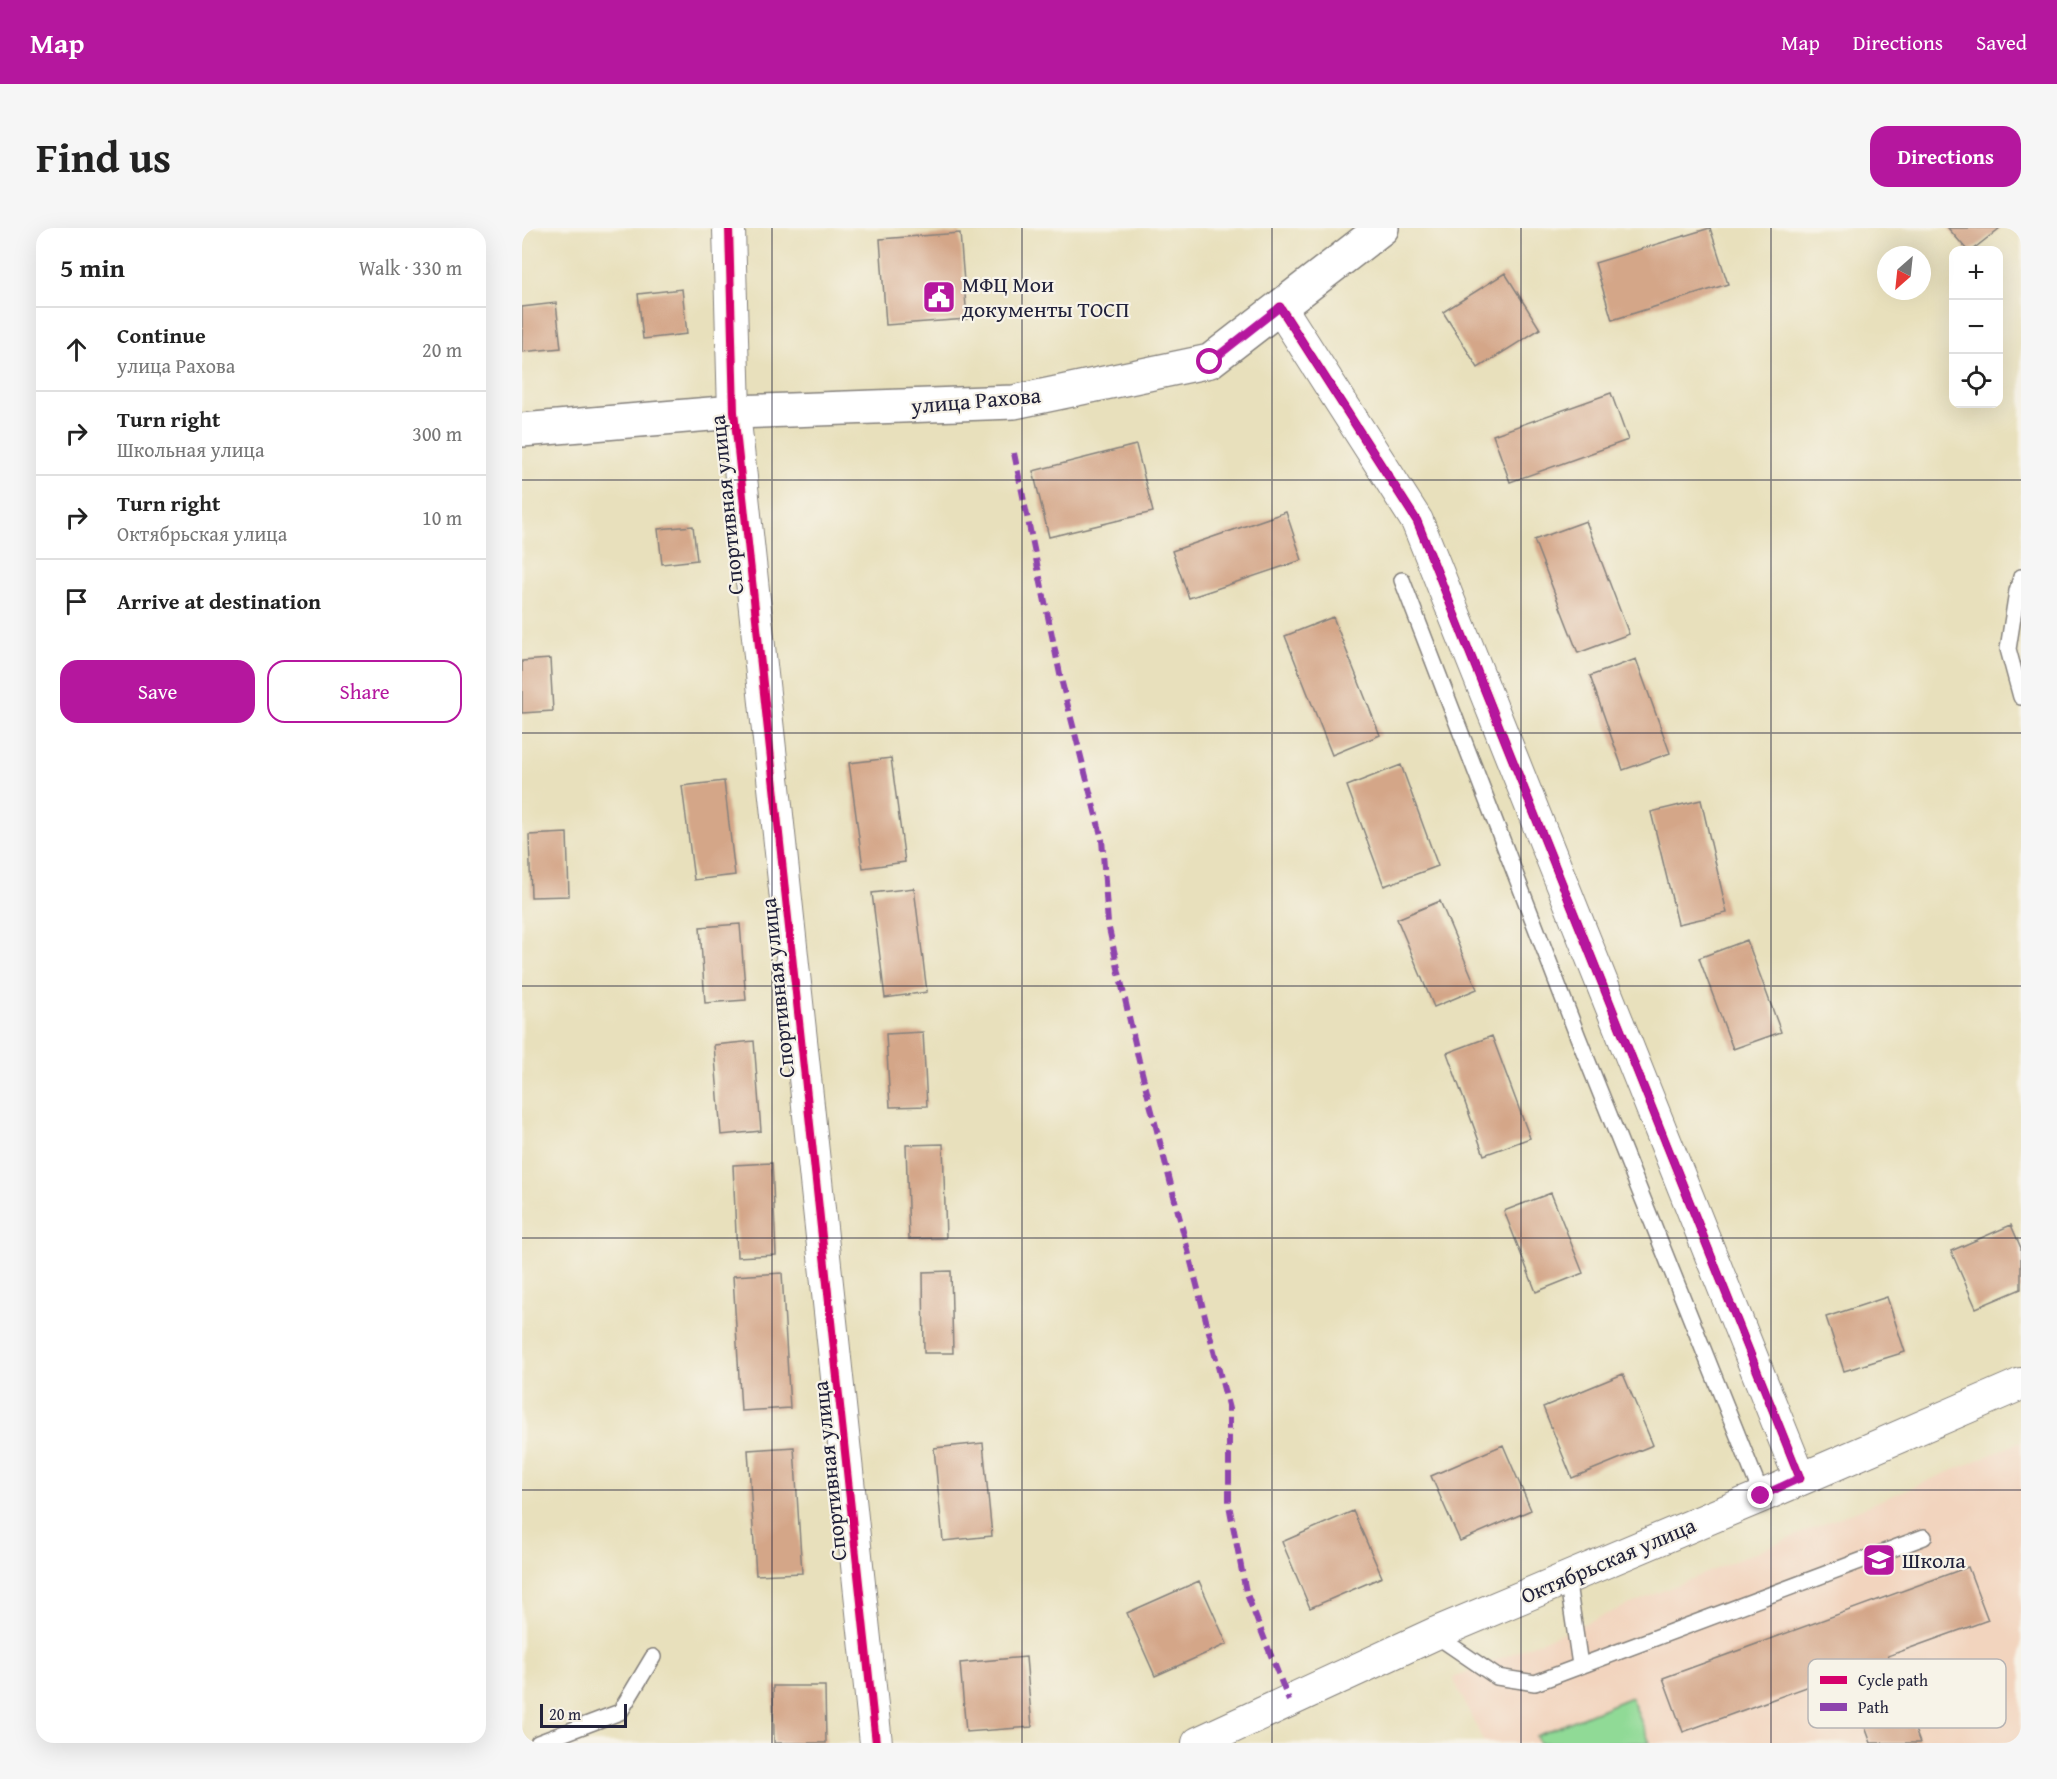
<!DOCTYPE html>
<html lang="en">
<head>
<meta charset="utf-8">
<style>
	body { margin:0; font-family:"Gentium Book Plus",serif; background:#f6f6f6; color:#222 }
	.controls { position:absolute; right:18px; top:18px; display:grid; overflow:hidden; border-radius:12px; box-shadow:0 6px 24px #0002 }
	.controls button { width:54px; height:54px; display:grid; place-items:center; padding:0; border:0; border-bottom:2px solid #e0e0e0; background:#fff; color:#222; font:30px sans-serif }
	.compass { position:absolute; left:1355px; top:18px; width:54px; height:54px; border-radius:50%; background:#fff; box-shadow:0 6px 24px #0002; rotate:207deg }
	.scale { position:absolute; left:18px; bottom:15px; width:87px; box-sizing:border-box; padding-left:6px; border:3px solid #22223b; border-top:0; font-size:16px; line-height:21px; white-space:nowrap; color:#22223b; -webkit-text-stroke:4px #f7f3e8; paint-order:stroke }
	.stop { position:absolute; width:18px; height:18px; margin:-14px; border:4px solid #b5179e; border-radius:50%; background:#fff }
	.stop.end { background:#b5179e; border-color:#fff; box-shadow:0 2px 6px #0008 }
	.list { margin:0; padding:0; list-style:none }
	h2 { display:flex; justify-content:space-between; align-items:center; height:78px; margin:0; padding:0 24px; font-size:26px }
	h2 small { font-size:20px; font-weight:400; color:#767676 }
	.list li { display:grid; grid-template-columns:39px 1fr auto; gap:18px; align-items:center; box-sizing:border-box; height:84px; padding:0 24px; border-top:2px solid #e0e0e0 }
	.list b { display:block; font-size:22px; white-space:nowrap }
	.list p { margin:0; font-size:20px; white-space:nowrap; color:#767676 }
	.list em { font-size:20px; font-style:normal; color:#767676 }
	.actions { display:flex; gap:12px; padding:18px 24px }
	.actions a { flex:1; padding:14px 0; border:2px solid #b5179e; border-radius:18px; text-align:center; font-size:21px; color:#b5179e }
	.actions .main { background:#b5179e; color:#fff }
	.icon { flex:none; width:33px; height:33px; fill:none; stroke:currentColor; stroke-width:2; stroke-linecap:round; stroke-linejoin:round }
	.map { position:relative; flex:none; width:1499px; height:1515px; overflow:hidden; border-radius:18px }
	header { display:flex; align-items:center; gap:36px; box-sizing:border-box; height:84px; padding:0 30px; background:#b5179e; color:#fff }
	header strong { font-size:28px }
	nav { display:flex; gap:33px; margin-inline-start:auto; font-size:21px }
	.intro { display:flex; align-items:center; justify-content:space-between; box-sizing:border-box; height:144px; padding:0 36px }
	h1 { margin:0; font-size:42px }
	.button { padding:15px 27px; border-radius:18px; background:#b5179e; color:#fff; font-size:21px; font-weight:700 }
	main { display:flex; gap:36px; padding:0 36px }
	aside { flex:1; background:#fff; border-radius:18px; box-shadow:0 6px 24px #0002 }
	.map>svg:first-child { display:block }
	.built { fill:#f2d4be }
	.green { fill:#90da96; stroke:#597e68; stroke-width:1.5 }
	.building { fill:#d4a688 }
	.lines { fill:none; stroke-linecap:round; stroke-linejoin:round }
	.service-casing { stroke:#85817c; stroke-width:18 }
	.minor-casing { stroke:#85817c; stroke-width:34 }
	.tertiary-casing { stroke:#85817c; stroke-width:36 }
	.service { stroke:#fff; stroke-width:15 }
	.minor { stroke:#fff; stroke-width:32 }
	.tertiary { stroke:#fff; stroke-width:33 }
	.quiet { stroke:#8e44ad; stroke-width:6; stroke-dasharray:12 6; stroke-linecap:butt }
	.cycleway-casing { stroke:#f7f3e8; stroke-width:11 }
	.cycleway { stroke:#d6006c; stroke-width:8 }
	.route { stroke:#b5179e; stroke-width:8 }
	.grid { fill:none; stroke:#22223b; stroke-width:1.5; stroke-opacity:0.55 }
	.labels { text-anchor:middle; stroke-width:4.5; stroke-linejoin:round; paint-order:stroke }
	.poi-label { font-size:22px; fill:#22223b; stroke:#f7f3e8; text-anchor:start }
	.street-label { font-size:22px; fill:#22223b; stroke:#f7f3e8 }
	.key { fill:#f7f3e8; stroke:#b7b4b4; stroke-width:1.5 }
	.key-label { font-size:16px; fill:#22223b }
</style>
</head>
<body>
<header>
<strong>Map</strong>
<nav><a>Map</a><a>Directions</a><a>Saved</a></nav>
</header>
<div class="intro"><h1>Find us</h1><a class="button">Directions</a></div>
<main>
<aside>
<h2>5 min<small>Walk · 330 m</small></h2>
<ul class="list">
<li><svg class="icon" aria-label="ahead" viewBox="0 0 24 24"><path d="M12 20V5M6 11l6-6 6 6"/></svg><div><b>Continue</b><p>улица Рахова</p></div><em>20 m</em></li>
<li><svg class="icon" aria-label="right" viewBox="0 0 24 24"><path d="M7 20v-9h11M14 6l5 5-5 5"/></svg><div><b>Turn right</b><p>Школьная улица</p></div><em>300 m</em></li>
<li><svg class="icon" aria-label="right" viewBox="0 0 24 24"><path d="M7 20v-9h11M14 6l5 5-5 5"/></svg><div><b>Turn right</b><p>Октябрьская улица</p></div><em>10 m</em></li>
<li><svg class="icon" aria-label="arrive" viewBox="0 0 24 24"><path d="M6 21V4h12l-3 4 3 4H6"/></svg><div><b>Arrive at destination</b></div></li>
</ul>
<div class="actions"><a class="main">Save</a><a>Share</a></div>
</aside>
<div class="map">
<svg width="1499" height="1515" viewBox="0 0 1499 1515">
	<rect width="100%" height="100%" fill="#f7f3e8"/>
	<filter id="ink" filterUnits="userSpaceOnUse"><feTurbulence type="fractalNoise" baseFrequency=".0167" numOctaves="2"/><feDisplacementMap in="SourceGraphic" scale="12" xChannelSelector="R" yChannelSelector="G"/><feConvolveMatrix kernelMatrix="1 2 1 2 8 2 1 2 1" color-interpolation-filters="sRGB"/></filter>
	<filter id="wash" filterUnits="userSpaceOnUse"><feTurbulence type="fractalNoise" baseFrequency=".008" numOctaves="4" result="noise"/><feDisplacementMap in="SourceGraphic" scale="24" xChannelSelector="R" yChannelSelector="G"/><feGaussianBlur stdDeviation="1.35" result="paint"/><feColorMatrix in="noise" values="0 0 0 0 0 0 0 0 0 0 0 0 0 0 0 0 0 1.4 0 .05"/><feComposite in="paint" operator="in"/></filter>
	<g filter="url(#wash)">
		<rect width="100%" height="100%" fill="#e8e0bc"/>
		<path class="built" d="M 1499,1214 L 1499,1515 L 962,1515 L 931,1450 Z"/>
		<path class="green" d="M 1109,1469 L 1128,1515 L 1017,1515 L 1014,1508 Z"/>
		<g id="blocks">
			<path class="building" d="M 1188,0 L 1206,56 L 1090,92 L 1073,35 Z
				M 1426,0 L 1478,0 L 1450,22 L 1445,22 Z
				M 438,5 L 445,91 L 364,97 L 358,11 Z
				M 983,45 L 1018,101 L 956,140 L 921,84 Z
				M 160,61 L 165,106 L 121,111 L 116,66 Z
				M 34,75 L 39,120 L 0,124 L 0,79 Z
				M 1089,165 L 1106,212 L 988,254 L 971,207 Z
				M 614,217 L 631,284 L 527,309 L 511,243 Z
				M 764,284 L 780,332 L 667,370 L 650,323 Z
				M 1064,293 L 1107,406 L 1056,425 L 1012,312 Z
				M 171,298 L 175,332 L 140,336 L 136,301 Z
				M 811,389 L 858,507 L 810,527 L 763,408 Z
				M 28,431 L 31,483 L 0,485 L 0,433 Z
				M 1114,431 L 1148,525 L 1101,542 L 1068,448 Z
				M 369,530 L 383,634 L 341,640 L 327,535 Z
				M 879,537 L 916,638 L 862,658 L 825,558 Z
				M 202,553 L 213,647 L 172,652 L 160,558 Z
				M 1179,572 L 1205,685 L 1156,696 L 1129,584 Z
				M 45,605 L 47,668 L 9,669 L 7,607 Z
				M 392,660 L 405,764 L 363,770 L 350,665 Z
				M 918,673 L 955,761 L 912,779 L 875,691 Z
				M 218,696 L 224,772 L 183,775 L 178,699 Z
				M 1225,712 L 1259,804 L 1211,821 L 1177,730 Z
				M 401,804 L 405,878 L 368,879 L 364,806 Z
				M 970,808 L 1008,910 L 962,927 L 925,825 Z
				M 232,813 L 239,903 L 199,907 L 192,817 Z
				M 421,916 L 424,1010 L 387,1011 L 384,917 Z
				M 250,935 L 254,1027 L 215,1029 L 211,937 Z
				M 1029,965 L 1061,1045 L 1014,1064 L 982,983 Z
				M 1489,997 L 1499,1020 L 1499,1061 L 1454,1080 L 1429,1023 Z
				M 429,1043 L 431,1125 L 402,1125 L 401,1044 Z
				M 260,1045 L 268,1180 L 219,1183 L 211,1048 Z
				M 1365,1069 L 1383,1124 L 1322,1143 L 1304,1089 Z
				M 1101,1146 L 1131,1217 L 1050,1250 L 1021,1179 Z
				M 461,1215 L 470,1308 L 421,1313 L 412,1220 Z
				M 981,1217 L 1009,1282 L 938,1313 L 909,1248 Z
				M 272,1219 L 280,1345 L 234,1347 L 226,1222 Z
				M 831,1283 L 860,1349 L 788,1380 L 760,1314 Z
				M 1446,1339 L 1466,1392 L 1366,1428 L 1398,1515 L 1349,1515 L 1323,1445 L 1161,1504 L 1141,1450 Z
				M 677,1353 L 705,1416 L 633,1448 L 605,1385 Z
				M 504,1429 L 510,1499 L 444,1504 L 438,1435 Z
				M 251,1458 L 303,1458 L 304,1515 L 252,1515 Z"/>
		</g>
	</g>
	<g filter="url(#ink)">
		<use href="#blocks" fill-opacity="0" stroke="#85817c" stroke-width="1.5"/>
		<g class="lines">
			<defs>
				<path id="service" d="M 1499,349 L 1495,363 L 1486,421 L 1499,469
					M 880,352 L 1056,809 L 1240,1268
					M 1045,1349 L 1058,1437
					M 912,1406 L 975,1449 L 1013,1455 L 1402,1309
					M 16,1515 L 98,1484 L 131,1429"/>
				<path id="minor" d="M 207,0 L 212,184 L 354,1515
					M 758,79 L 895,293 L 1278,1250
					M 676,1515 L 912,1406 L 1240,1268 L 1499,1156"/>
				<path id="tertiary" d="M 0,202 L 212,184 L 492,174 L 688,133 L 860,0"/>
			</defs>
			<use href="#service" class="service-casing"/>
			<use href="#minor" class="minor-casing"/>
			<use href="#tertiary" class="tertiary-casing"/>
			<use href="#service" class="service"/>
			<use href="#minor" class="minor"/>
			<use href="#tertiary" class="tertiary"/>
			<path class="quiet" d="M 492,225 L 539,451 L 580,611 L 586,696 L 617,833 L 707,1181 L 707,1277 L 724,1364 L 767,1473"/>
			<defs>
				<path id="cycleway" d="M 207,0 L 212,184 L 354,1515
					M 758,79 L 895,293 L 1278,1250"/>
			</defs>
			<use href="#cycleway" class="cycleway-casing"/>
			<use href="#cycleway" class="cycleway"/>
		</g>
	</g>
	<g class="lines" filter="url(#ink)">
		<path class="route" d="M 688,134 L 758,79 L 895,293 L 1278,1250 L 1239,1268"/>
	</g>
	<path class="grid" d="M 250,0 L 250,1515M 500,0 L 500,1515M 750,0 L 750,1515M 999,0 L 999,1515M 1249,0 L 1249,1515M 0,252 L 1499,252M 0,505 L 1499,505M 0,758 L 1499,758M 0,1010 L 1499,1010M 0,1262 L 1499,1262"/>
	<defs>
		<symbol id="civic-square" viewBox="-11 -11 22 22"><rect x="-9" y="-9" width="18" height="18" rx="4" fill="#b5179e" stroke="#f7f3e8"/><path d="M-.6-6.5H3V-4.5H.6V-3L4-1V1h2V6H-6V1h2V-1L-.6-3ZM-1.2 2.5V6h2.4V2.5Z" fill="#fff"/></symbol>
		<symbol id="school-square" viewBox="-11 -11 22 22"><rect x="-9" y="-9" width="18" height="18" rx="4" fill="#b5179e" stroke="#f7f3e8"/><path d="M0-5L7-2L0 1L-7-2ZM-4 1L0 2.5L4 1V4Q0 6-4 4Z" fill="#fff"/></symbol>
	</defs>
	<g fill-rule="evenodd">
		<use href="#civic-square" x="398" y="50" width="38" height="38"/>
		<use href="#school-square" x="1338" y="1313" width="38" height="38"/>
	</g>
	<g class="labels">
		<g class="poi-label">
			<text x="440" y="64">МФЦ Мои<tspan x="440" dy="25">документы ТОСП</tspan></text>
			<text x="1380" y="1340">Школа</text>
		</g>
		<g class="street-label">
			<text transform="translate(454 172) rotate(-5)" y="8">улица Рахова</text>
			<text transform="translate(204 277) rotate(-96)" y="8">Спортивная улица</text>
			<text transform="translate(255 760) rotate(-96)" y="8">Спортивная улица</text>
			<text transform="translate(307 1243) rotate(-96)" y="8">Спортивная улица</text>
			<text transform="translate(1086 1332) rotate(-23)" y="8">Октябрьская улица</text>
		</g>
	</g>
	<rect x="1286" y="1431" width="198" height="69" rx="9" class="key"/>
	<rect x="1298" y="1448" width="27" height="8" fill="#d6006c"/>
	<rect x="1298" y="1475" width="27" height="8" fill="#8e44ad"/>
	<g class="key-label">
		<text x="1336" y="1458">Cycle path</text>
		<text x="1336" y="1485">Path</text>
	</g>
</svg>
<div class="controls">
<button>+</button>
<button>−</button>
<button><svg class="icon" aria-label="locate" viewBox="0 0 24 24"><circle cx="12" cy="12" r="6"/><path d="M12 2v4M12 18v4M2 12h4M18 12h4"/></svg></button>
</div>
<svg class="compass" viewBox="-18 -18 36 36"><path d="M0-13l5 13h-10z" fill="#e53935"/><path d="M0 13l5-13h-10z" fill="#767676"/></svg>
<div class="scale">20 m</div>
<div class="stop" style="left:688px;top:134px"></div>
<div class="stop end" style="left:1239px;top:1268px"></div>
</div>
</main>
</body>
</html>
